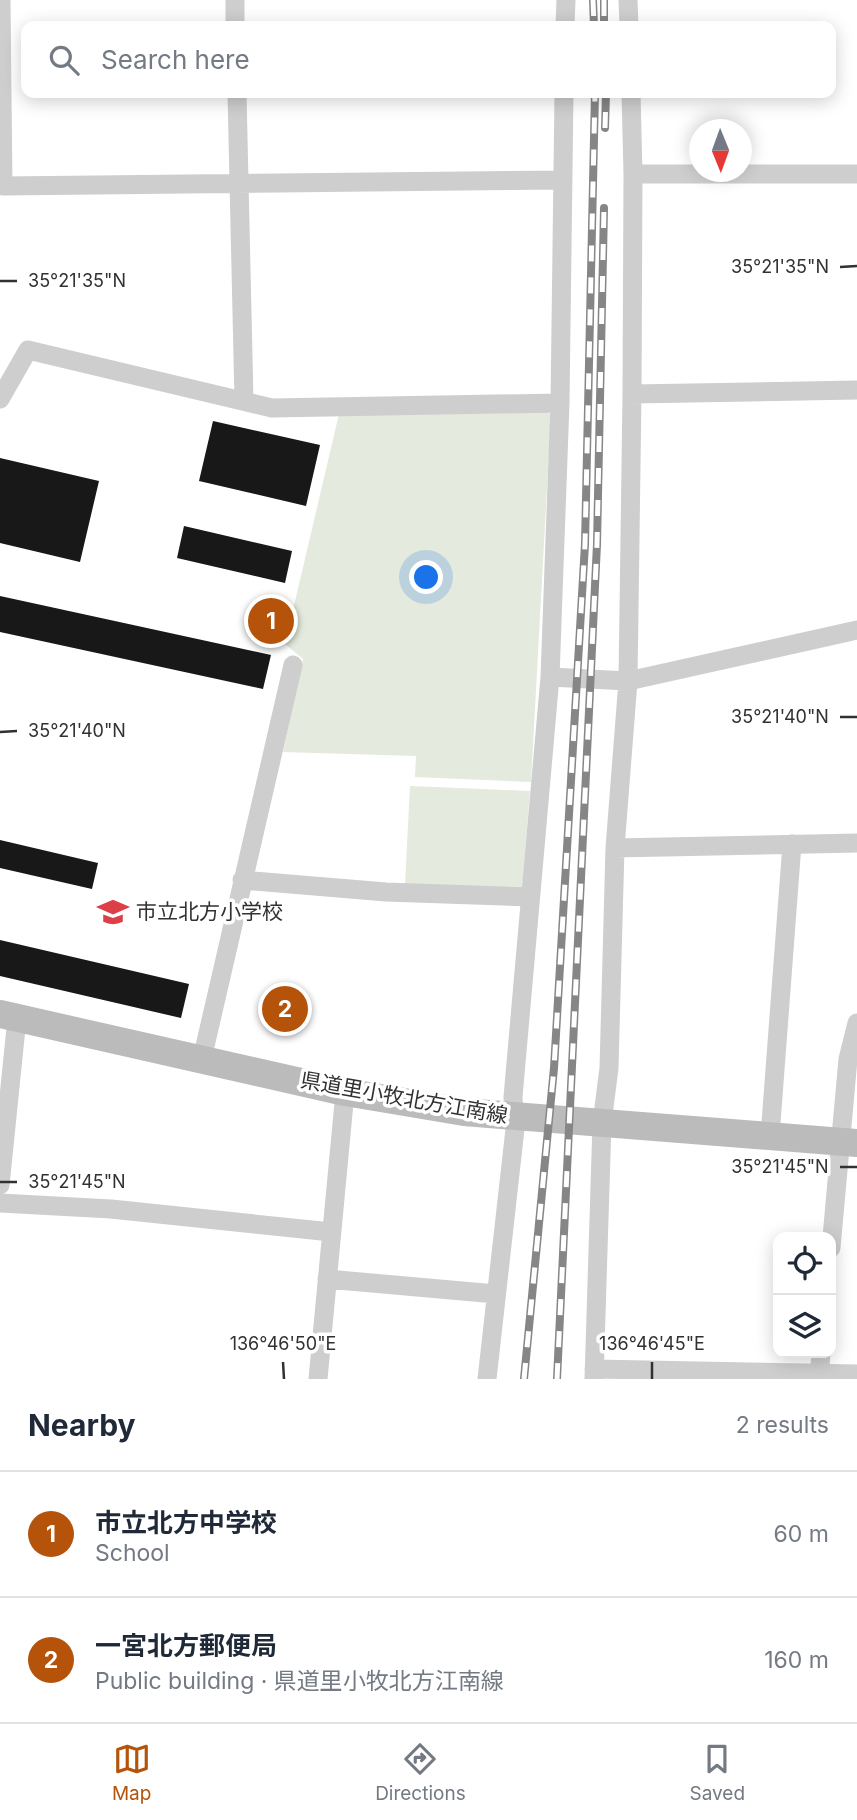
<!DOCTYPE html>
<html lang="en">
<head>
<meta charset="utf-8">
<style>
	body { margin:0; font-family:Inter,"Noto Sans JP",sans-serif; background:#f6f6f7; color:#1f2937 }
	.controls { position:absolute; right:21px; bottom:21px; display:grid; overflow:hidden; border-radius:14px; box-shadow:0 4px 18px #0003 }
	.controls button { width:63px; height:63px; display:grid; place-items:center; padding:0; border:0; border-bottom:2px solid #e0e1e3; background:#fff; color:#1f2937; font:35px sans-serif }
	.compass { position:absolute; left:689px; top:119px; width:63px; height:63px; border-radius:50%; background:#fff; box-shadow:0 4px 18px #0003; rotate:179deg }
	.you { position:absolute; left:427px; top:578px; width:24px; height:24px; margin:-18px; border:5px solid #fff; border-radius:50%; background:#1a73e8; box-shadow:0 0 0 10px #1a73e833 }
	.badge { display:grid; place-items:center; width:46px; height:46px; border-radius:50%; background:#b45309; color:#fff; font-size:23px; font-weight:700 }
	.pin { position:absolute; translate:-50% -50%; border:4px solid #fff; box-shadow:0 2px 7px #0006 }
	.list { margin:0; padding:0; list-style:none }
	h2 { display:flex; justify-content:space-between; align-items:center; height:91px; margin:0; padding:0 28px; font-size:30px }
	h2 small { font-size:23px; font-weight:400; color:#747a83 }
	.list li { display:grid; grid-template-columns:46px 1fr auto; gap:21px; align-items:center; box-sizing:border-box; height:126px; padding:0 28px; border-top:2px solid #e0e1e3 }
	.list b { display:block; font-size:26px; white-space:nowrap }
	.list p { margin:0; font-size:23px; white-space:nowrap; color:#747a83 }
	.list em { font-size:23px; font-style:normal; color:#747a83 }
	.icon { flex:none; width:38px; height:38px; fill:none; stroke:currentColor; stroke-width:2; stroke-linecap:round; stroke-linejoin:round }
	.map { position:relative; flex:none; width:857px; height:1379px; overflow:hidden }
	.search { position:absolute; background:#fff; box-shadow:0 4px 18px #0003; left:21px; right:21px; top:21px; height:77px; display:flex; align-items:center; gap:18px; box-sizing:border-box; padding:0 24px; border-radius:14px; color:#747a83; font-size:26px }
	.sheet { height:343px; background:#fff }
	nav { display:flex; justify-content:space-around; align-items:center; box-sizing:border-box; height:98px; border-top:2px solid #e0e1e3; background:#fff; font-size:19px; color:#747a83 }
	nav a { display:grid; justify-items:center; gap:4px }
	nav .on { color:#b45309 }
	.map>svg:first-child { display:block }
	.green { fill:#e4eadd }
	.building { fill:#181818 }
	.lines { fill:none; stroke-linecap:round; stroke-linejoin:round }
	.minor { stroke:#cecece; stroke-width:19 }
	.secondary { stroke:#bbb; stroke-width:28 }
	.rail-casing { stroke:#868686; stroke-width:8 }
	.rail { stroke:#fff; stroke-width:5; stroke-dasharray:16; stroke-linecap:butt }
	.ticks { fill:none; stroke:#313131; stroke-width:2.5 }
	.labels { text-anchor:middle; stroke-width:7; stroke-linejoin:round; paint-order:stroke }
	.poi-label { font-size:21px; fill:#313131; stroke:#fff; text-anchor:start }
	.street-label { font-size:21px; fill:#313131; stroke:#fff }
	.ticks-label { font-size:18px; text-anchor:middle; fill:#313131; stroke:#fff; stroke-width:7; stroke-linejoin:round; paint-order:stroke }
</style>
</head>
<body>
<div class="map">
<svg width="857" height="1379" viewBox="0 0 857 1379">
	<rect width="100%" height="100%" fill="#fff"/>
	<path class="green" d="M 545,409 L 551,415 L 531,782 L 415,777 L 416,756 L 283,752 L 303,659 L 285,644 L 339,414 Z
		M 410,786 L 530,791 L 522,890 L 405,885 Z"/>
	<path class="building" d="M 213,421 L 320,445 L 306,506 L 199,481 Z
		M 0,458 L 99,481 L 80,562 L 0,543 Z
		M 184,526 L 292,551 L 285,583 L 177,558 Z
		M 0,596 L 271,655 L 263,689 L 0,632 Z
		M 0,840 L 98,863 L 92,889 L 0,868 Z
		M 0,940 L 189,984 L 181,1018 L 0,976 Z"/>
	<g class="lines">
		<path class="minor" d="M 1,0 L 3,186 L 563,180
			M 235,0 L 235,26
			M 628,0 L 629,26
			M 565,26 L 566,0
			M 237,93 L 244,401
			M 633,174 L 857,174
			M 632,394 L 857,390
			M 0,399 L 28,350 L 272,408 L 560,403
			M 550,677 L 628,681 L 857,630
			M 615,848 L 857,843
			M 242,880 L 386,892 L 530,897
			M 202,1059 L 293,665
			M 770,1136 L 792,844
			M 0,1185 L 17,1018
			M 0,1203 L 111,1209 L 331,1232
			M 831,1248 L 848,1059 L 857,1023
			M 327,1279 L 496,1294
			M 594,1369 L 857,1374
			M 318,1379 L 345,1092
			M 487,1379 L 515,1129 L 513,1097 L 550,677 L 560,403 L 564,93
			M 594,1379 L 602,1123 L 609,1068 L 615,848 L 628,681 L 632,394 L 633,174 L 631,93
			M 819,1379 L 821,1353"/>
		<path class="secondary" d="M 0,1014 L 345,1092 L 464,1112 L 857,1143"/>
		<defs>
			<path id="rail" d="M 593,0 L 594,26
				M 604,0 L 604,26
				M 605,128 L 606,93
				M 524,1379 L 554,1068 L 585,544 L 595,93
				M 557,1379 L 597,544 L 604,208"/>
		</defs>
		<use href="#rail" class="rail-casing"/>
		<use href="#rail" class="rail"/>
	</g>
	<path class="ticks" d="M 840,267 L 857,266M 0,281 L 17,281M 840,717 L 857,717M 0,732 L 17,731M 840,1167 L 857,1167M 0,1182 L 17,1182M 283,1362 L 284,1379M 652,1362 L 652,1379"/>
	<defs>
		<symbol id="school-bare" viewBox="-9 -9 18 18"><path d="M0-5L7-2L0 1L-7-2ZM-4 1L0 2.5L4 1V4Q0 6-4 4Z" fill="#dc3f48" stroke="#fff" stroke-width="2.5" paint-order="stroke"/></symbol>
	</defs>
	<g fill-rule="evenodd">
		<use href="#school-bare" x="91" y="890" width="44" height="44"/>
	</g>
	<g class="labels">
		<g class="poi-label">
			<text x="136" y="919">市立北方小学校</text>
		</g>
		<g class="street-label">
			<text transform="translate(404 1098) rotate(10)" y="7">県道里小牧北方江南線</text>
		</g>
	</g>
	<g class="ticks-label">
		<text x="780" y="273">35°21'35"N</text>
		<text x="77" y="287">35°21'35"N</text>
		<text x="780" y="723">35°21'40"N</text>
		<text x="77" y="737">35°21'40"N</text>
		<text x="780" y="1173">35°21'45"N</text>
		<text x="77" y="1188">35°21'45"N</text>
		<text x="283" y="1350">136°46'50"E</text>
		<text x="652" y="1350">136°46'45"E</text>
	</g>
</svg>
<div class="controls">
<button><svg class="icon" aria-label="locate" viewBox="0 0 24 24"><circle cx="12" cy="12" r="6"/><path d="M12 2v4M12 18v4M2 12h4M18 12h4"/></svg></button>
<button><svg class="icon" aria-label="layers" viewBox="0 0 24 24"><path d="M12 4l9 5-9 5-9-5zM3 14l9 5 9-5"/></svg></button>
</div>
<svg class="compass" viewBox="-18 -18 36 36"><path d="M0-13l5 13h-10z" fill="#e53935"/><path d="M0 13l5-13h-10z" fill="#747a83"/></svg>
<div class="you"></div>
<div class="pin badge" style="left:271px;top:621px">1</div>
<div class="pin badge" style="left:285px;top:1009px">2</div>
<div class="search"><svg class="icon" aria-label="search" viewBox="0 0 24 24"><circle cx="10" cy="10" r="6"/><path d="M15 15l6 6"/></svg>Search here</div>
</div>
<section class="sheet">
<h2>Nearby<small>2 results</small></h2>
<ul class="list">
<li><span class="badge">1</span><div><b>市立北方中学校</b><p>School</p></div><em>60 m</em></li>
<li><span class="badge">2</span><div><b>一宮北方郵便局</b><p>Public building · 県道里小牧北方江南線</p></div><em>160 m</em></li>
</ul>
</section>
<nav>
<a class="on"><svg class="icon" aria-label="map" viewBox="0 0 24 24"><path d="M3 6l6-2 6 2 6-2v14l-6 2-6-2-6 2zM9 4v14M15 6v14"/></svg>Map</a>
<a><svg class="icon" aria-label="directions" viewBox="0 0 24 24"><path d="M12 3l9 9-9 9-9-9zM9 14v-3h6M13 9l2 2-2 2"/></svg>Directions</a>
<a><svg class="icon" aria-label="saved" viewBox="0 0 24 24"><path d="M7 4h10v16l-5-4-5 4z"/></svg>Saved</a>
</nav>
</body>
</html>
